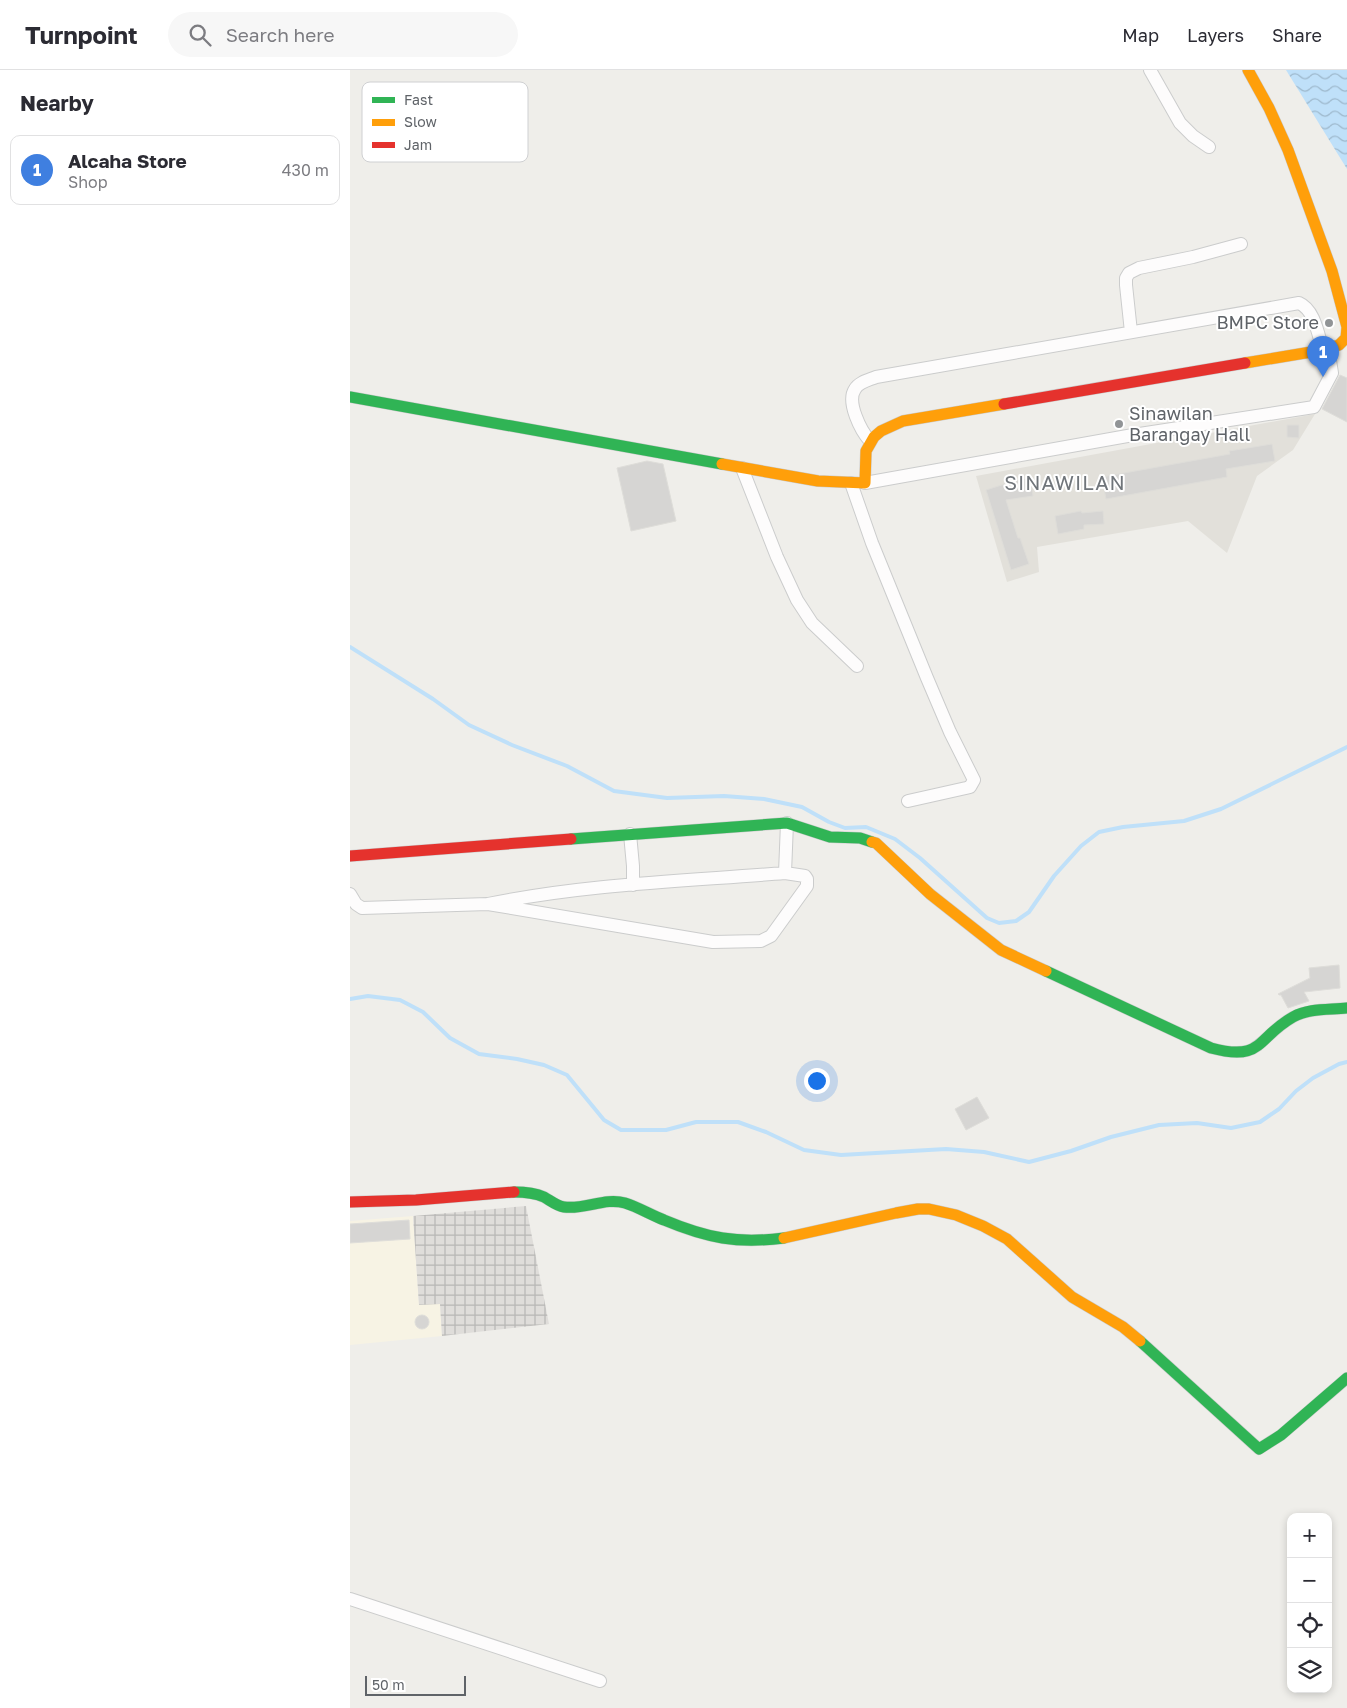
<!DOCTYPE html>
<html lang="en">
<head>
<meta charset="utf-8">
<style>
	body { margin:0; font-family:"Golos Text",sans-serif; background:#f7f7f7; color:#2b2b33 }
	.controls { position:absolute; right:15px; bottom:15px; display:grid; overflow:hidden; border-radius:10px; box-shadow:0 2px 8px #0003 }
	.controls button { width:45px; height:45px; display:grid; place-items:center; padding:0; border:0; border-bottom:1px solid #e1e1e2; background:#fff; color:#2b2b33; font:25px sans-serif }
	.scale { position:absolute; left:15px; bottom:12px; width:101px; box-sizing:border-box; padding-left:5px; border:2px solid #5f6368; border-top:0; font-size:14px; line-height:18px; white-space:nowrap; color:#5f6368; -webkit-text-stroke:4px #fff; paint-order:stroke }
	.you { position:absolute; left:466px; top:1010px; width:18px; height:18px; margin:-12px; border:4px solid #fff; border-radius:50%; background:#1a73e8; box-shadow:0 0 0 8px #1a73e833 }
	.badge { display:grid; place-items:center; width:32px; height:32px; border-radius:50%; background:#b45309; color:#fff; font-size:16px; font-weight:700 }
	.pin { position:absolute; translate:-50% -41px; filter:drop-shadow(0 1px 2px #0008) }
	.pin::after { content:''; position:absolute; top:26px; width:18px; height:15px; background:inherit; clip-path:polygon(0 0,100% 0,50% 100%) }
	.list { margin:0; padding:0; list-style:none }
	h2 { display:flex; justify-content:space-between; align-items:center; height:65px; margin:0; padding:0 20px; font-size:21px }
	h2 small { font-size:16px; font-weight:400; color:#7c7c81 }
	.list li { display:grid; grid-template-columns:32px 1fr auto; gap:15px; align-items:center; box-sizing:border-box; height:70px; margin:0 10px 10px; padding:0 10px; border:1px solid #e1e1e2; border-radius:10px }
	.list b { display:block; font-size:19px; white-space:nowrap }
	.list p { margin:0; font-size:16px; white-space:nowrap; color:#7c7c81 }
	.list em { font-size:16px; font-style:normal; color:#7c7c81 }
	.icon { flex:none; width:28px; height:28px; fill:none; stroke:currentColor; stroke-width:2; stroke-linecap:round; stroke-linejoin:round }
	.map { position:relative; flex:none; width:997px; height:1638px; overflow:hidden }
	header { display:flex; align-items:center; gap:30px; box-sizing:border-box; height:70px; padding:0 25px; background:#fff; border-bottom:1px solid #e1e1e2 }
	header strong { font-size:24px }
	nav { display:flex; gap:28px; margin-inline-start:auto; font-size:18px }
	.search { width:350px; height:45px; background:#f7f7f7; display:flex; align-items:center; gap:12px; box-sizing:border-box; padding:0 18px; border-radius:28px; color:#7c7c81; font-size:19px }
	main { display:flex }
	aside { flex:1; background:#fff }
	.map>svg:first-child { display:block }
	.commercial { fill:#f7f3e4 }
	.industrial { fill:url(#industrial-grid) }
	.education { fill:#e2e0da }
	.water { fill:url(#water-waves) }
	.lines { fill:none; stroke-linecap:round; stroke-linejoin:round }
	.stream { stroke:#bfe0f9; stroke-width:4 }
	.building { fill:#d6d5d3; stroke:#deddd9 }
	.street-casing { stroke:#cbcccc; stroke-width:14 }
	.fast-casing { stroke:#cacacb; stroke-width:12 }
	.slow-casing { stroke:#cacacb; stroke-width:12 }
	.jam-casing { stroke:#cacacb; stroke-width:12 }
	.street { stroke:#fdfcfc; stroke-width:12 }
	.fast { stroke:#30b455; stroke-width:11 }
	.slow { stroke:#ff9f0a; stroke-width:11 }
	.jam { stroke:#e5322d; stroke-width:11 }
	.poi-dot { fill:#919496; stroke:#fff; stroke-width:2 }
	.labels { text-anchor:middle; stroke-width:4; stroke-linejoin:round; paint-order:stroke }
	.poi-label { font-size:18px; fill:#5f6368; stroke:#fff; text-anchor:end }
	.quarter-label { font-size:20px; letter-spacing:1px; fill:#70757a; stroke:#fff }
	.key { fill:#fff; stroke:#cfd0d2; stroke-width:1 }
	.key-label { font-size:14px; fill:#5f6368 }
</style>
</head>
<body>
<header>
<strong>Turnpoint</strong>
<div class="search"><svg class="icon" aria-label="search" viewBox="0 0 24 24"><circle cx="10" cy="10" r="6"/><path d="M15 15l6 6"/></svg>Search here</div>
<nav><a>Map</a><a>Layers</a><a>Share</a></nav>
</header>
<main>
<aside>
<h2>Nearby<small></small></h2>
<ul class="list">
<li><span class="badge" style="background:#3f7fe0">1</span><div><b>Alcaha Store</b><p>Shop</p></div><em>430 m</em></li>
</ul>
</aside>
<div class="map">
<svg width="997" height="1638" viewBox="0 0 997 1638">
	<defs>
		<pattern id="industrial-grid" width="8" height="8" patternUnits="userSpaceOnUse" patternTransform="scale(1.25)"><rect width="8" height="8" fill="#dfddda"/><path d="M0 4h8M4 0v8" fill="none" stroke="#b8b7b5"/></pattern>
		<pattern id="water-waves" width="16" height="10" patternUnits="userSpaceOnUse" patternTransform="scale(1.25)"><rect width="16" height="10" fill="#bfe0f9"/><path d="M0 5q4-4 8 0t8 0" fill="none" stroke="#9eb9cd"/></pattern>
	</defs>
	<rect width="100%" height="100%" fill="#efeeea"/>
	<path class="commercial" d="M 63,1146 L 69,1235 L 90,1233 L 92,1266 L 0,1275 L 0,1151 Z"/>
	<path class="industrial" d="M 176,1136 L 199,1254 L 92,1266 L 90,1234 L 69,1235 L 63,1146 Z"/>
	<path class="education" d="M 965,344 L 943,380 L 907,406 L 877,483 L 838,451 L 687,477 L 689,502 L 657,512 L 626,406 Z"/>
	<path class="water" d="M 936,0 L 997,0 L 997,99 Z"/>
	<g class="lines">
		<path class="stream" d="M 0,577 L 83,629 L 119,655 L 162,675 L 217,696 L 264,721 L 317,728 L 374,726 L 414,729 L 452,737 L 479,752 L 495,758 L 516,757 L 545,769 L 570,788 L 637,848 L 649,853 L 666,851 L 679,842 L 704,806 L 731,776 L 749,762 L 773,757 L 834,751 L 871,739 L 997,677
			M 0,929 L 18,926 L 50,930 L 73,942 L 100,968 L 129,984 L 167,989 L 194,995 L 217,1005 L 254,1050 L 271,1060 L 316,1060 L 346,1052 L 388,1052 L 416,1062 L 454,1080 L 491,1085 L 596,1079 L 634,1082 L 679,1092 L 721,1081 L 761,1067 L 809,1055 L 847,1053 L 881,1058 L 910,1052 L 929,1039 L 946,1021 L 963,1008 L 989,994 L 997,992"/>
	</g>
	<path class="building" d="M 990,305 L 997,308 L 997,352 L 972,339 Z
		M 937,355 L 949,355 L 949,368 L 937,367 Z
		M 922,374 L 925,391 L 876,399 L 877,407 L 756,429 L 752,407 L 880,384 L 879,381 Z
		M 297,391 L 313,394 L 326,451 L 281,461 L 267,398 Z
		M 680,408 L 683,426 L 656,430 L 668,468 L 670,468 L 679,494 L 661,500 L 636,420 L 658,413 L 658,411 Z
		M 731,441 L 732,443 L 753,441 L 754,454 L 734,455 L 734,459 L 708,464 L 705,446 Z
		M 989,895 L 990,918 L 954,922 L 959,931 L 938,938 L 931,925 L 929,925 L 928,924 L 960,908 L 959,898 Z
		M 627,1027 L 639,1048 L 616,1060 L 605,1039 Z
		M 59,1150 L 60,1169 L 0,1173 L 0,1154 Z
		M65 1252a7 7 0 1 1 14 0a7 7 0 1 1-14 0Z"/>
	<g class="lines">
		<defs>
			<path id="street" d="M 800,0 L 830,53 L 843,66 L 859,77
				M 781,262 L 776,215 L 776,208 L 779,203 L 789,198 L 843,187 L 891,174
				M 520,371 C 511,361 496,332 505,319 C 509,312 519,310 526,307 L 949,233 C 965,240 968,265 973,280
				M 392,398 L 427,487 L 447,530 L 462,553 L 507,596
				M 501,413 L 522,473 L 577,608 L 600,662 L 624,710 L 620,717 L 616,718 L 558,731
				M 515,413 L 783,365 L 964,337 L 982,303 L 978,278
				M 280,764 L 283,796 L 283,815
				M 435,803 L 437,753
				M 0,824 L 6,834 L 12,838 L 138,834 L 363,872 L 411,871 L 421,866 L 457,816 L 457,809 L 455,806 L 435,803 C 336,811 235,814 138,834
				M 0,1529 L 250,1611"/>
			<path id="fast" d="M 0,327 L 372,394
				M 221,769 L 437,753 L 480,767 L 510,768 L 522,772
				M 696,901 L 861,978 C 913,992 906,968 943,947 C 959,938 979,940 997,938
				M 164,1122 C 174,1122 185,1123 194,1127 C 201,1131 207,1136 214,1137 C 235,1140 255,1127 275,1133 C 288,1137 301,1145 314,1150 C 357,1168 387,1174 434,1168
				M 790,1271 L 909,1379 L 931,1365 L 997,1308"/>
			<path id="slow" d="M 895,293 L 973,280 L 989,275 L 996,268 L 997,257 L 982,201 L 938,80 L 919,38 L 898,0
				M 372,394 L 468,411 L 515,413 L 516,381 L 524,367 L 531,361 L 553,351 L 654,334
				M 522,772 L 526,773 L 580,824 L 651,880 L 696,901
				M 434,1168 L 546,1143 L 568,1139 L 579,1139 L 606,1145 L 633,1156 L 657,1169 L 722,1227 L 773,1257 L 790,1271"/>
			<path id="jam" d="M 654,334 L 895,293
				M 0,786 L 221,769
				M 0,1132 L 66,1130 L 164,1122"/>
		</defs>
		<use href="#street" class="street-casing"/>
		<use href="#fast" class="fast-casing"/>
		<use href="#slow" class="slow-casing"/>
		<use href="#jam" class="jam-casing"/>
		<use href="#street" class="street"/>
		<use href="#fast" class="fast"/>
		<use href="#slow" class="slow"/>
		<use href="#jam" class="jam"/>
	</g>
	<g class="poi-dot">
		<circle cx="979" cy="253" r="5"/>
		<circle cx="769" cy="354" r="5"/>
	</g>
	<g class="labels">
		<g class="poi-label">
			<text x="969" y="259">BMPC Store</text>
			<text x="779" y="350" text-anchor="start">Sinawilan<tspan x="779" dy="21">Barangay Hall</tspan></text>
		</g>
		<g class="quarter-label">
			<text x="715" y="420">SINAWILAN</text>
		</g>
	</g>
	<rect x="12" y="12" width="166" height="80" rx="8" class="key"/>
	<rect x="22" y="27" width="23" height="6" fill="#30b455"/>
	<rect x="22" y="49" width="23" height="7" fill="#ff9f0a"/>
	<rect x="22" y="72" width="23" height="6" fill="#e5322d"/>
	<g class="key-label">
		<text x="54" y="35">Fast</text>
		<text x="54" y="57">Slow</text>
		<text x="54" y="80">Jam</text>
	</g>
</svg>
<div class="controls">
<button>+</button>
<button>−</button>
<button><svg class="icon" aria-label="locate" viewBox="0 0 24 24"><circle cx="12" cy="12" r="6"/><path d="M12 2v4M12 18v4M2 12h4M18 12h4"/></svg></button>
<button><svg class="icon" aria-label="layers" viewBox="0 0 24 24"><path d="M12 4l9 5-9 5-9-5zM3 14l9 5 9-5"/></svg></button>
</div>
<div class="scale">50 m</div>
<div class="you"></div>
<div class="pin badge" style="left:973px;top:307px;background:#3f7fe0">1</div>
</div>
</main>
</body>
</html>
